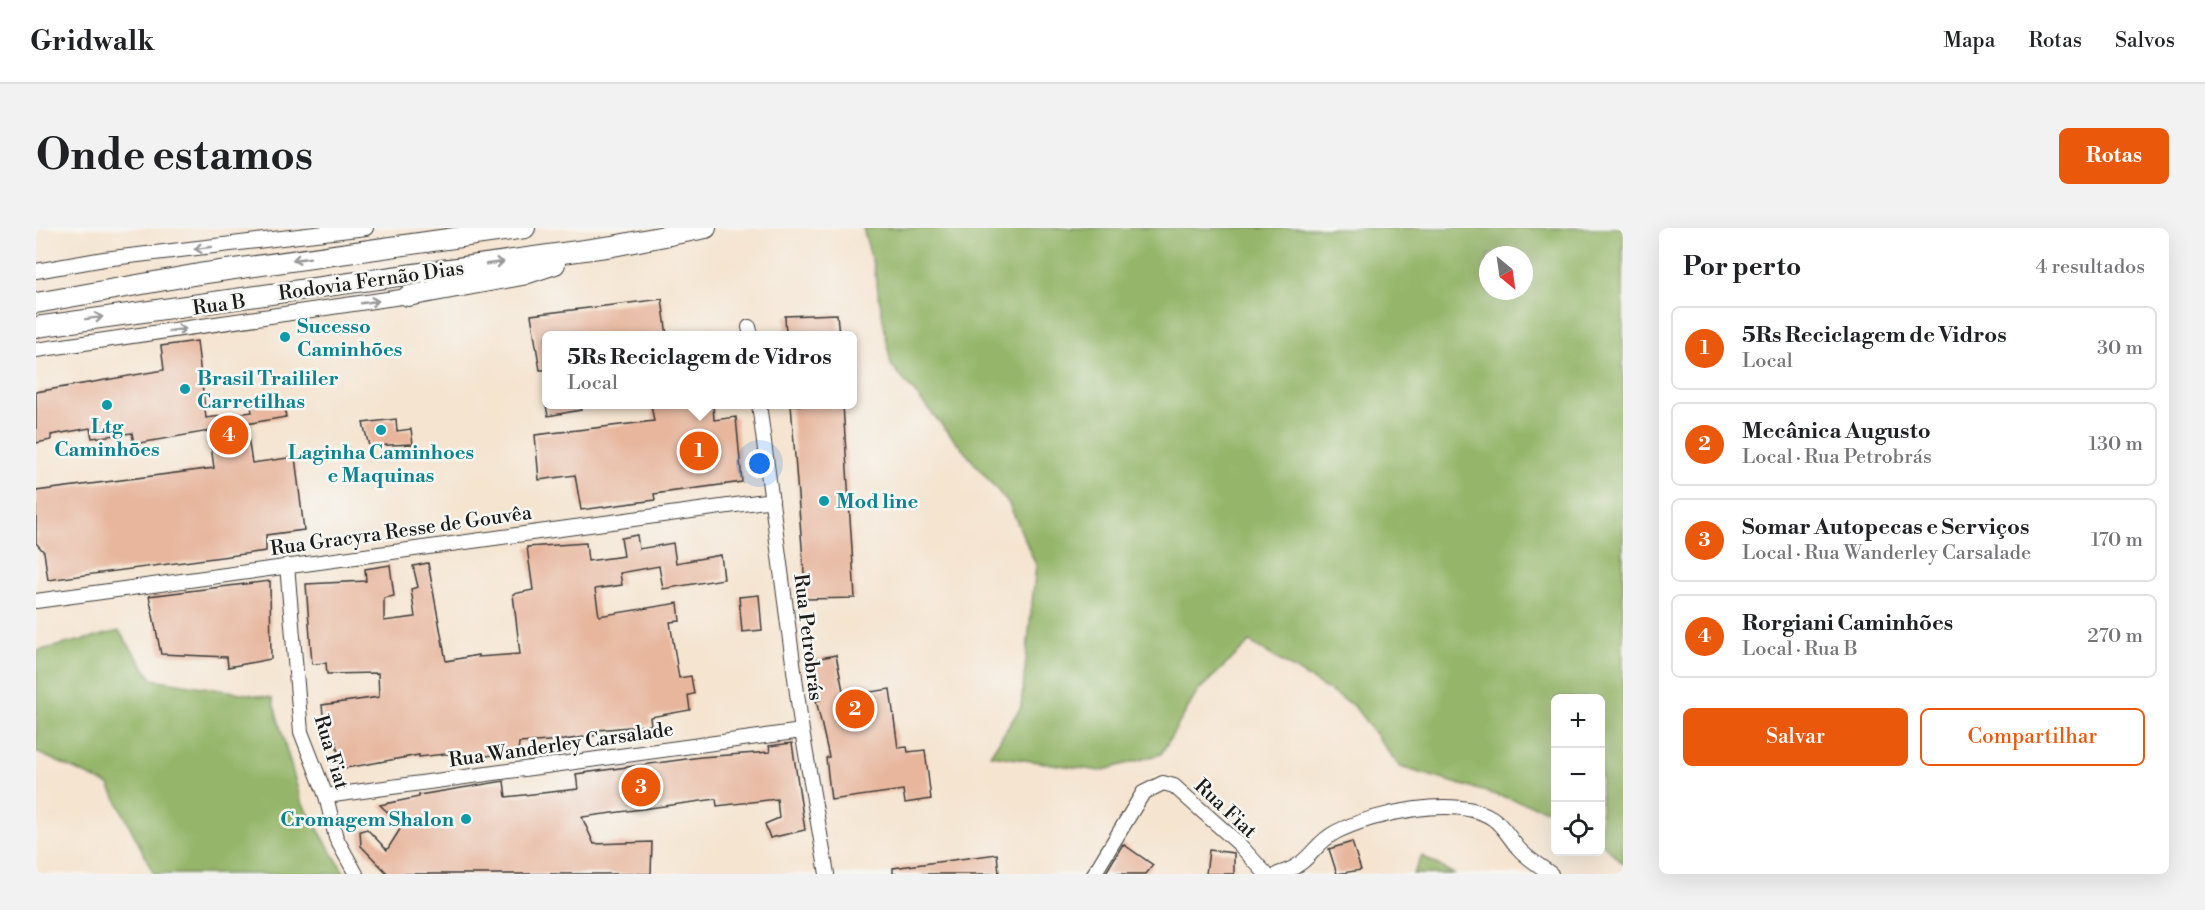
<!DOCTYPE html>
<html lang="pt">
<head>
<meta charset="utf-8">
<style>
	body { margin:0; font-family:"Libre Bodoni",serif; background:#f2f2f2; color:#202124 }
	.controls { position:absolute; right:18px; bottom:18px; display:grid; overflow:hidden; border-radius:9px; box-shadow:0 6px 24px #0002 }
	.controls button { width:54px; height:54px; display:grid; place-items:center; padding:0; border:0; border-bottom:2px solid #e0e0e0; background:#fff; color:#202124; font:30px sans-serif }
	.compass { position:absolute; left:1443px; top:18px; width:54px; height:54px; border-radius:50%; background:#fff; box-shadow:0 6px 24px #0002; rotate:151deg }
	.you { position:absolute; left:724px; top:236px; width:21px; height:21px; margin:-15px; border:4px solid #fff; border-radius:50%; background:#1a73e8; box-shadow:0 0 0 9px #1a73e833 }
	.badge { display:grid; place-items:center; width:39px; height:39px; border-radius:50%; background:#ea580c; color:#fff; font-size:20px; font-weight:700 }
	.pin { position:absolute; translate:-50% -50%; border:3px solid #fff; box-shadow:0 2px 6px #0006 }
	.popup { position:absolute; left:506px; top:103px; width:315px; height:78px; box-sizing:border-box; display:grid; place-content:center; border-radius:9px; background:#fff; filter:drop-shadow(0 2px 4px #0005); font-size:20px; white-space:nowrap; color:#757577 }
	.popup b { font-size:22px; color:#202124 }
	.popup::after { content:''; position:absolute; left:50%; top:100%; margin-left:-12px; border:12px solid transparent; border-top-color:#fff }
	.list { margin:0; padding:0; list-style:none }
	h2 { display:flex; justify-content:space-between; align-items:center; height:78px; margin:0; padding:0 24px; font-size:26px }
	h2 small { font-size:20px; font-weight:400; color:#757577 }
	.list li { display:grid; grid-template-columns:39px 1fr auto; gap:18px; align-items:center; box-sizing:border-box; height:84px; margin:0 12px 12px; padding:0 12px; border:2px solid #e0e0e0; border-radius:9px }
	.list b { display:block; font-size:22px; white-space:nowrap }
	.list p { margin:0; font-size:20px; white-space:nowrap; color:#757577 }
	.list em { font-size:20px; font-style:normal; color:#757577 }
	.actions { display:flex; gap:12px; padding:18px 24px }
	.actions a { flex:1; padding:14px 0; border:2px solid #ea580c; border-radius:9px; text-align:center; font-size:21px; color:#ea580c }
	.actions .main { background:#ea580c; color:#fff }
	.icon { flex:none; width:33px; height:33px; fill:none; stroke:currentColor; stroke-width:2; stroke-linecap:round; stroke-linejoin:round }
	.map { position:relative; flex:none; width:1587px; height:646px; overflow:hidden; border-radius:9px }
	header { display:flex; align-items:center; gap:36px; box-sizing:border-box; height:84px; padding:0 30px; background:#fff; border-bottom:2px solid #e0e0e0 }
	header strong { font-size:28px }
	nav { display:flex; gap:33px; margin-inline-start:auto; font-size:21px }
	.intro { display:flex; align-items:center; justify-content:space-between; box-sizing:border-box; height:144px; padding:0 36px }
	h1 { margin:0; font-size:42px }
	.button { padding:15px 27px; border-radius:9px; background:#ea580c; color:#fff; font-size:21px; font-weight:700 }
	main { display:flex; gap:36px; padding:0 36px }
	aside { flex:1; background:#fff; border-radius:9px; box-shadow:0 6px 24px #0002 }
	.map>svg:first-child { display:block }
	.forest { fill:#95b66a; stroke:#586943; stroke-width:1.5; fill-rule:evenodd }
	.building { fill:#e7b69d }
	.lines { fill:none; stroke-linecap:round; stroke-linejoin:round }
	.minor-casing { stroke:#3d3a37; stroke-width:16 }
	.highway-casing { stroke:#3d3a37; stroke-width:22 }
	.minor { stroke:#fff; stroke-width:14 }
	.highway { stroke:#fff; stroke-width:20 }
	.oneway { stroke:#999 }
	.culture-dot { fill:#0f9aa8; stroke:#f6f6f2; stroke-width:2 }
	.labels { text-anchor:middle; stroke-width:5; stroke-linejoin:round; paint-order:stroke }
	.street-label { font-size:20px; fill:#1c1c1c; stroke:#f6f6f2 }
	.culture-label { font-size:20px; font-weight:bold; fill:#0d838f; stroke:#f6f6f2; text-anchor:start }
</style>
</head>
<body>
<header>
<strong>Gridwalk</strong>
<nav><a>Mapa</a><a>Rotas</a><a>Salvos</a></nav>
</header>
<div class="intro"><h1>Onde estamos</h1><a class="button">Rotas</a></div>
<main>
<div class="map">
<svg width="1587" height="646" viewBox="0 0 1587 646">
	<rect width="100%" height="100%" fill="#f6f6f2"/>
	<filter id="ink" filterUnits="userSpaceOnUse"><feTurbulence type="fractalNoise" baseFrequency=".0167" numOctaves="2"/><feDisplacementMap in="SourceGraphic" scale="12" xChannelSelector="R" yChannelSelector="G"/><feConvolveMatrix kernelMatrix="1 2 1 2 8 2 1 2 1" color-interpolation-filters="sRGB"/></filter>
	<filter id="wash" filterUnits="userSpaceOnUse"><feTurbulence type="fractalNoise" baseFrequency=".008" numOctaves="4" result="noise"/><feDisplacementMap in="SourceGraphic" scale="24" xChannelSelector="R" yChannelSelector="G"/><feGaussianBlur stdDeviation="1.35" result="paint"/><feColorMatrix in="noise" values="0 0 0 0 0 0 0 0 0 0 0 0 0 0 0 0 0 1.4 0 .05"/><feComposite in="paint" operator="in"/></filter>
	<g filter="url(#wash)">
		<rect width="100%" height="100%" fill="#f5e4d0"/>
		<path class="forest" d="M 827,0 L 1587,0 L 1587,636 L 1565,614 L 1564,470 L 1520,470 L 1519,584 L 1364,539 L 1318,478 L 1214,414 L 1162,463 L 1125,526 L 1064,543 L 954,527 L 985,479 L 1000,337 L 973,276 L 855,137 L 838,40 ZM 1452,27 L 1488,27 L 1488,63 L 1452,63 Z
			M 83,403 L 116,451 L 236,470 L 265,573 L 309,646 L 118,646 L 73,557 L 0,524 L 0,423 Z
			M 1386,628 L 1418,646 L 1377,646 Z"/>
		<g id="blocks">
			<path class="building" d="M 626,71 L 631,108 L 510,108 L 510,142 L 504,142 L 495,87 Z
				M 801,86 L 803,108 L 750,108 L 749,88 Z
				M 161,113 L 170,190 L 216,184 L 215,178 L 247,173 L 250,189 L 210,196 L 216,235 L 259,229 L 268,302 L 230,307 L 230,323 L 12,352 L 8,324 L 0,315 L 0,263 L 178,240 L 173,203 L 98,216 L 96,205 L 56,210 L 54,200 L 15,207 L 15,212 L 0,215 L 0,164 L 128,142 L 125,118 Z
				M 510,177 L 545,177 L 545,182 L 512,188 Z
				M 615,177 L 677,177 L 678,192 L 700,189 L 706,254 L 618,266 L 619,272 L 545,282 L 539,247 L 503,252 L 499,207 L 618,193 Z
				M 755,177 L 807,177 L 819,370 L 770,371 Z
				M 360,191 L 361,203 L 375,201 L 377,216 L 333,218 L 327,195 Z
				M 601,307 L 603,321 L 637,315 L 640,335 L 685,327 L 688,351 L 627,361 L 623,338 L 584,345 L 586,357 L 559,361 L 563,388 L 642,375 L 644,393 L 634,394 L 643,450 L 655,448 L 658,466 L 652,467 L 654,482 L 614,489 L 615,497 L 562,502 L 562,507 L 528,512 L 483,515 L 482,523 L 419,533 L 418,525 L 383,529 L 383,527 L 305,541 L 300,514 L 290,514 L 286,477 L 343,469 L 342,445 L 291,446 L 290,435 L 276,436 L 270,356 L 330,353 L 329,341 L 354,337 L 358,368 L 348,370 L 348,393 L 379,389 L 375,361 L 382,359 L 377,338 L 392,335 L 410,433 L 442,427 L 442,429 L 484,426 L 477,366 L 497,362 L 491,319 L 550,315 L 552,333 L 588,328 L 585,310 Z
				M 234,353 L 235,431 L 192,439 L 191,429 L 125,426 L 113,368 Z
				M 723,367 L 726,402 L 706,404 L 703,369 Z
				M 800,427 L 808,468 L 854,461 L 862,520 L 871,519 L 872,524 L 889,522 L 895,571 L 869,575 L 867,562 L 795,572 L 790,530 L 793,529 L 780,472 L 784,472 L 779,431 Z
				M 756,515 L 769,602 L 734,610 L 729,596 L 743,590 L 741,571 L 681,578 L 680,571 L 546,589 L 558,616 L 616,614 L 615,646 L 352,646 L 325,618 L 324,603 L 331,601 L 351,622 L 366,598 L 344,577 L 383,569 L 383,567 L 468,553 L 470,569 L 542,561 L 540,546 L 665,529 L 734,524 L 733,518 Z
				M 1316,614 L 1325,642 L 1301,646 L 1293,621 Z
				M 1087,616 L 1117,637 L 1110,646 L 1069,646 Z
				M 1173,622 L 1198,625 L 1198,646 L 1170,646 Z
				M 961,626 L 963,646 L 857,646 L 857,640 Z"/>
		</g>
	</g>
	<g filter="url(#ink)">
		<use href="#blocks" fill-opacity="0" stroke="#3d3a37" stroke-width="1.5"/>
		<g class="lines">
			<defs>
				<path id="minor" d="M 0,43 L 68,31 L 330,0
					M 713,99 L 715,107
					M 0,122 L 372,68
					M 723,176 L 766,503 L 791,646
					M 251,337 L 265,504 L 290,568 L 300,610 L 320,646
					M 0,373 L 736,272
					M 290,568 L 766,503
					M 1058,646 L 1107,565 L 1127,555 L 1138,558 L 1202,615 L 1230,646
					M 1242,646 C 1276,636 1275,617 1300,604 C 1337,585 1420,567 1456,590 C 1467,597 1474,611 1483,621 C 1492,631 1504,638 1515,646"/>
				<path id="highway" d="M 372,68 L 486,47 L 519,36
					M 0,75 L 163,46 L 489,0
					M 0,99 L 577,18 L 670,0"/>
			</defs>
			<use href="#minor" class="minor-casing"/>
			<use href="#highway" class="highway-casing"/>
			<use href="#minor" class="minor"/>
			<use href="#highway" class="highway"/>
		</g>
		<defs><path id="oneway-shaft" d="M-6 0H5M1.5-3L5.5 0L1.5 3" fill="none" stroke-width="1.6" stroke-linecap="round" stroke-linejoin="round" transform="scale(1.5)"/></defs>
		<g class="oneway">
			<use href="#oneway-shaft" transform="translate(167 20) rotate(173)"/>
			<use href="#oneway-shaft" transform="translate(265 31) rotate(172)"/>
			<use href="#oneway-shaft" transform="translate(459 35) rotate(-8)"/>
			<use href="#oneway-shaft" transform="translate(334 74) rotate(-8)"/>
			<use href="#oneway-shaft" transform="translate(58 90) rotate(-7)"/>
			<use href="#oneway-shaft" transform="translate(141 102) rotate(-8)"/>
		</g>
	</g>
	<g class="culture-dot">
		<circle cx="249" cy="109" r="6"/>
		<circle cx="149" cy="161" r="6"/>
		<circle cx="71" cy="177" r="6"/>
		<circle cx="345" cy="202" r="6"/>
		<circle cx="788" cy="273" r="6"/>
		<circle cx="430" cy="591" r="6"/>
	</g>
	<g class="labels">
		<g class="street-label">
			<text transform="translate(335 52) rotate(-8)" y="7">Rodovia Fernão Dias</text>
			<text transform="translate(183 76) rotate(-8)" y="7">Rua B</text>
			<text transform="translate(365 302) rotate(-8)" y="7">Rua Gracyra Resse de Gouvêa</text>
			<text transform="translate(773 409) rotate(83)" y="7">Rua Petrobrás</text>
			<text transform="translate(525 516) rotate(-8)" y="7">Rua Wanderley Carsalade</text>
			<text transform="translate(296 524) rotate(73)" y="7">Rua Fiat</text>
			<text transform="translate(1190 580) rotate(43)" y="7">Rua Fiat</text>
		</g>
		<g class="culture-label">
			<text x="261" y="105">Sucesso<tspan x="261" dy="23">Caminhões</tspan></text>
			<text x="161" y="157">Brasil Traililer<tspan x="161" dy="23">Carretilhas</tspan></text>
			<text x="71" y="205" text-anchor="middle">Ltg<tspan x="71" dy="23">Caminhões</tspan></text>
			<text x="345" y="231" text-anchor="middle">Laginha Caminhoes<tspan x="345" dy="23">e Maquinas</tspan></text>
			<text x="800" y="280">Mod line</text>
			<text x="418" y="598" text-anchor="end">Cromagem Shalon</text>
		</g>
	</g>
</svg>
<div class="controls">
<button>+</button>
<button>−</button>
<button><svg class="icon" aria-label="locate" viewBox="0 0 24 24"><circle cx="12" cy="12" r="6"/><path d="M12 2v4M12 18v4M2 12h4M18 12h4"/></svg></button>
</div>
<svg class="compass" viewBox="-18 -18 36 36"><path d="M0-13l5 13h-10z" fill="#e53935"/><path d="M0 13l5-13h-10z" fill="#757577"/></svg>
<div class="you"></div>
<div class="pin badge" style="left:663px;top:223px">1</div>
<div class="popup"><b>5Rs Reciclagem de Vidros</b>Local</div>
<div class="pin badge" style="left:819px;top:481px">2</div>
<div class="pin badge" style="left:605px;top:559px">3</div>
<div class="pin badge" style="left:193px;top:207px">4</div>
</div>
<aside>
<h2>Por perto<small>4 resultados</small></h2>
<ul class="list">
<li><span class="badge">1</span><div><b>5Rs Reciclagem de Vidros</b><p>Local</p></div><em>30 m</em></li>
<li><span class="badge">2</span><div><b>Mecânica Augusto</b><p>Local · Rua Petrobrás</p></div><em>130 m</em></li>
<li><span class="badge">3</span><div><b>Somar Autopecas e Serviços</b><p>Local · Rua Wanderley Carsalade</p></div><em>170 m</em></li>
<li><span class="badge">4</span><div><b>Rorgiani Caminhões</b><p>Local · Rua B</p></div><em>270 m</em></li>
</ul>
<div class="actions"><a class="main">Salvar</a><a>Compartilhar</a></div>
</aside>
</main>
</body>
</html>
